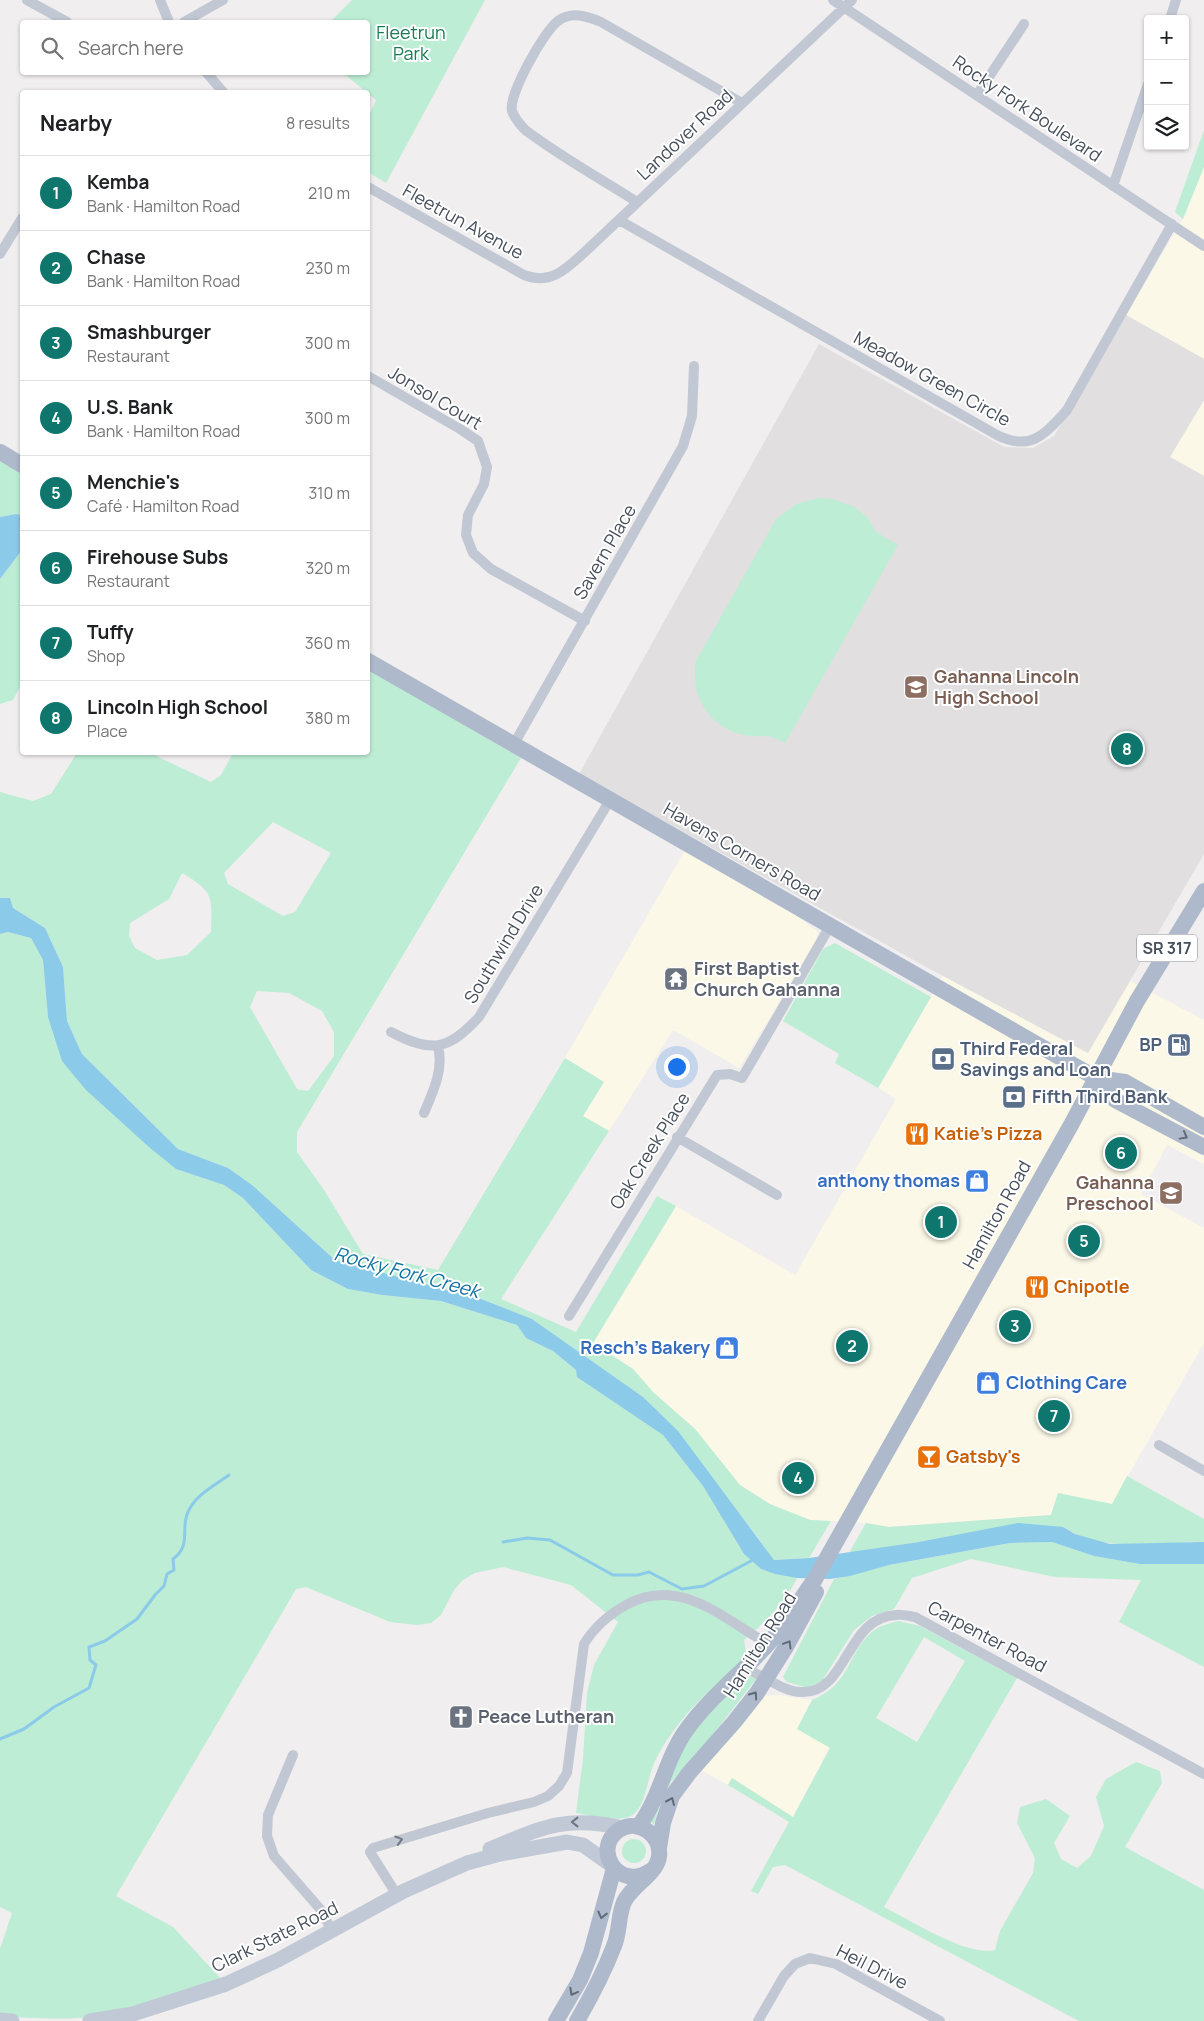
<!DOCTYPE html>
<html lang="en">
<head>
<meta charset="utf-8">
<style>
	body { margin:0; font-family:Manrope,sans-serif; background:#f6f6f6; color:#202124 }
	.controls { position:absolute; right:15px; top:15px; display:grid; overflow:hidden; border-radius:5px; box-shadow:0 1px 4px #0004 }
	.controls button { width:45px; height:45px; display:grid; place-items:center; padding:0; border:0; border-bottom:1px solid #e0e0e0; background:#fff; color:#202124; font:25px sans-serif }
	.you { position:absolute; left:676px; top:1066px; width:18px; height:18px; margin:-12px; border:4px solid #fff; border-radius:50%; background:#1a73e8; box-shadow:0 0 0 8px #1a73e833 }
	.badge { display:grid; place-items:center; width:32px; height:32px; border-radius:50%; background:#0f766e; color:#fff; font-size:16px; font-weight:700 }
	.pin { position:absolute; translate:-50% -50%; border:2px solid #fff; box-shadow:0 1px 5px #0006 }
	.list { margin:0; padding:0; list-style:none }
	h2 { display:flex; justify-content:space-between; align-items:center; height:65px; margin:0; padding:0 20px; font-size:21px }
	h2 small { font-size:16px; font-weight:400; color:#757577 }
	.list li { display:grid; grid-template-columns:32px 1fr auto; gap:15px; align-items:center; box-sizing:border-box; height:75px; padding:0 20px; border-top:1px solid #e0e0e0 }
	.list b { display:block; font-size:19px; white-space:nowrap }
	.list p { margin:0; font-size:16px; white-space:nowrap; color:#757577 }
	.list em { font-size:16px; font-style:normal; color:#757577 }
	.icon { flex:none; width:28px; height:28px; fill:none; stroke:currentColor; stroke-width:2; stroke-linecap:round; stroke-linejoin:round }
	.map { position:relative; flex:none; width:1204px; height:2021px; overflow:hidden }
	.search { position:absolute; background:#fff; box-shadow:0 1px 4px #0004; left:20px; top:20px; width:350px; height:55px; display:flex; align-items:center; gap:12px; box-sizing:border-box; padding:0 18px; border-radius:5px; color:#757577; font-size:19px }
	.panel { position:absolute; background:#fff; box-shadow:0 1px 4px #0004; left:20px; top:90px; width:350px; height:665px; border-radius:5px }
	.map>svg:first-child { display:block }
	.commercial { fill:#fbf8e7 }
	.education { fill:#e1dfe0 }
	.green { fill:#bdedd5; fill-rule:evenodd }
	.water { fill:#8bcae9 }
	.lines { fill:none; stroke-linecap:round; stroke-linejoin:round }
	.stream { stroke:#8bcae9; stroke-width:3 }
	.street { stroke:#c2c8d3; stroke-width:10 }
	.secondary { stroke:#c1c9d6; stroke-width:15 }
	.primary { stroke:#aebacc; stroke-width:16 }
	.oneway { stroke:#616a77 }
	.oneway2 { stroke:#6c7480 }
	.oneway3 { stroke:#727985 }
	.labels { text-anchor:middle; stroke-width:4; stroke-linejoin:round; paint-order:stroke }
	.shield { fill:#fff; stroke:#7e848c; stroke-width:1 }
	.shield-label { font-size:16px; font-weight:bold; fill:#474f5b }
	.park-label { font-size:18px; fill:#1a7a55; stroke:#fff }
	.street-label { font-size:18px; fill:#474f5b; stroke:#fff }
	.education-label { font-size:18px; font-weight:bold; fill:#785e54; stroke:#fff; text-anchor:start }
	.worship-label { font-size:18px; font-weight:bold; fill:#5b616d; stroke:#fff; text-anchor:start }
	.service-label { font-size:18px; font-weight:bold; fill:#4e5e75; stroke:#fff; text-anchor:start }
	.food-label { font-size:18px; font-weight:bold; fill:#c56008; stroke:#fff; text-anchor:start }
	.shop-label { font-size:18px; font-weight:bold; fill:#366cbe; stroke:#fff; text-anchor:end }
	.water-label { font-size:19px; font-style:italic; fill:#1173a4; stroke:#fff }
</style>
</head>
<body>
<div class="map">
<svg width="1204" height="2021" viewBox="0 0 1204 2021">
	<rect width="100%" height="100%" fill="#f0eeee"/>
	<path class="commercial" d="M 1204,167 L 1204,359 L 1126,315 L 1183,219 Z
		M 1204,400 L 1204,476 L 1170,457 Z
		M 685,850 L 782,905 L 818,932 L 816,942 L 739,1068 L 673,1030 L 609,1131 L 583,1116 L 604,1082 L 565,1058 Z
		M 943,976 L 1088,1053 L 1130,981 L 1204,1020 L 1204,1164 L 1167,1145 L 1141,1194 L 1204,1228 L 1204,1343 L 1112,1504 L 1058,1494 L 1051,1515 L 889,1527 L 866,1523 L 810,1520 L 770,1504 L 740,1485 L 695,1429 L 654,1393 L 633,1369 L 593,1343 L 676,1206 L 795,1275 L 896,1099 L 878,1088 Z
		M 779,1695 L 812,1700 L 797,1729 L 830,1747 L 793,1817 L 732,1778 L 728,1785 L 699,1769 L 759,1696 Z"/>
	<path class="education" d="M 1126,315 L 1204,359 L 1204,400 L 1170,457 L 1204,476 L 1204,854 L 1088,1053 L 928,968 L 579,774 L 819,344 L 1004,447 L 1033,448 L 1054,436 Z"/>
	<path class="green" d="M 352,0 L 485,0 L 386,183 L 368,172 L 368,118 L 376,100 L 343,73 L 368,72 L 368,22 L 330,22 Z
		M 1204,130 L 1204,167 L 1183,219 L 1175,212 Z
		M 0,461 L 22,474 L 22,515 L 16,514 L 0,517 Z
		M 819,498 L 832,499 L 853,506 L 867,517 L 876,532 L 898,545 L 785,743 C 763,731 765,739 745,735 C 709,728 690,696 696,661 L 776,519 L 796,504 Z
		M 22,550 L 22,683 L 13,700 L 0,704 L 0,579 Z
		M 368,669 L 521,758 L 297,1132 L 297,1152 L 324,1190 L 363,1254 L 438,1270 L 565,1058 L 604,1082 L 583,1116 L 609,1131 L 501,1299 L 576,1332 L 657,1196 L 676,1206 L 593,1343 L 633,1369 L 654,1393 L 695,1429 L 740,1485 L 770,1504 L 810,1520 L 831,1521 L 809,1558 L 773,1560 L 757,1536 L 643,1397 L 532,1319 L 481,1299 L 335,1260 L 252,1185 L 228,1168 L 178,1149 L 82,1054 L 67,1021 L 63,967 L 45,928 L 13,908 L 10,898 L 0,898 L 0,792 L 33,801 L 51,794 L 77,753 L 150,753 L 211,782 L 221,775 L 233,753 L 368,752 ZM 273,822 L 331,853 L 295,912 L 283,916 L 228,884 L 224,873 ZM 182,873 C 214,892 212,896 211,932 L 187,955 L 157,960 L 135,948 L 129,936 L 130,923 L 169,899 ZM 257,991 L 289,993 L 322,1011 L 334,1032 L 334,1056 L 308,1091 L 297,1089 L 250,1007 Z
		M 8,932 L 31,938 L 43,960 L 48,1017 L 176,1169 L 224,1185 L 243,1198 L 311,1270 L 348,1289 L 382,1295 L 441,1301 L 517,1325 L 526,1338 L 553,1351 L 576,1370 L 578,1377 L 663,1435 L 703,1486 L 744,1554 L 761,1569 L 797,1578 C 785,1603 765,1622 744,1640 L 746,1653 L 743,1660 C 708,1691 675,1720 654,1763 C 648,1777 646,1802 635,1813 C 622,1825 592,1815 576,1813 L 583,1759 L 587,1693 L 594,1665 L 618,1622 L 571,1585 L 503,1567 L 475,1573 L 463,1580 L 454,1590 L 441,1615 L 431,1623 L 417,1625 L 390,1622 L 306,1587 L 296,1589 L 116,1896 L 173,1927 L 222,1980 C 190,1991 157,2004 123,2012 C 84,2021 40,2019 0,2016 L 0,1949 L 12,1913 L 0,1907 L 0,934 Z
		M 835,943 L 931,997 L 878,1088 L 835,1063 L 839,1054 L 783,1021 L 823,949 Z
		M 1127,1476 L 1204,1519 L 1204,1542 C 1158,1543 1103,1553 1063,1527 L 919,1542 L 849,1553 L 866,1523 L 889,1527 L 1051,1515 L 1058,1493 L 1112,1504 Z
		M 1052,1542 L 1094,1556 L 1140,1564 L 1204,1564 L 1204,1667 L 1119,1622 L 1141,1580 L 1055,1577 L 971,1559 L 912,1578 L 894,1609 L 872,1616 L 854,1630 L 822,1681 L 808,1688 L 787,1682 L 783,1677 L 834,1579 L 889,1565 L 1010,1543 Z
		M 898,1621 L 920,1626 L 1017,1678 L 884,1907 C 910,1920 967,1957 995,1950 L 1000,1931 L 1033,1873 L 1035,1858 L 1017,1823 L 1020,1807 L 1046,1799 L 1070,1816 L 1054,1843 L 1061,1859 L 1077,1868 L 1091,1856 L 1104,1826 L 1096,1797 L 1106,1779 L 1136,1762 L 1160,1771 L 1162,1783 L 1125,1847 L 1204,1890 L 1204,2021 L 1079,2021 L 785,1865 L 773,1867 L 758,1894 L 751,1891 L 789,1822 L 728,1785 L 732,1778 L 793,1817 L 830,1748 L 797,1729 L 812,1700 C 854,1683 846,1650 876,1629 C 882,1625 892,1623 898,1621 ZM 924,1637 L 965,1661 L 917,1742 L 876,1718 Z
		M 748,1676 L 756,1679 L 714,1733 L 672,1781 L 663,1795 L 654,1824 L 645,1820 L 680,1742 L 739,1679 Z
		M622 1851a12 12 0 1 1 24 0a12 12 0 1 1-24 0Z"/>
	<path class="water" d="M 16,514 L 22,515 L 22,550 L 0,579 L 0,517 Z
		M 0,898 L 10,898 L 13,908 L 45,928 L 63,967 L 67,1021 L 82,1054 L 178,1149 L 228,1168 L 252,1185 L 335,1260 L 481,1299 L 532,1319 L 643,1397 L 678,1431 L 774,1560 L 809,1558 L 919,1542 L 1018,1523 L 1063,1527 L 1075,1534 L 1110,1544 L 1204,1542 L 1204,1564 L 1140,1564 L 1094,1556 L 1052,1542 L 1010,1543 L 889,1565 L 850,1576 L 830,1579 L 797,1578 L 775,1574 L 761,1569 L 744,1554 L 703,1486 L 663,1435 L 577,1377 L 576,1370 L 553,1351 L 526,1338 L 517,1325 L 441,1301 L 382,1295 L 348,1289 L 311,1270 L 243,1198 L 224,1185 L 176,1169 L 149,1147 L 86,1090 L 62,1061 L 48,1017 L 43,960 L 31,938 L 8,932 L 0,934 Z"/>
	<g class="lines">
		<path class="stream" d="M 503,1542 L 527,1538 L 550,1540 L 613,1575 L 638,1575 L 649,1572 L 682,1589 L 704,1586 L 751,1561
			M 0,1739 L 24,1729 L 54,1707 L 89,1688 L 96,1665 L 90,1660 L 89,1647 L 105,1641 L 137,1619 L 155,1595 L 164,1586 L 167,1574 L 174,1570 L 173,1559 C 192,1545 180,1529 188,1512 C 195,1495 215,1485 229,1475"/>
		<path class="street" d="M 27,0 L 67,22
			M 160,0 L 169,22
			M 833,0 L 1204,246
			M 1170,19 L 1176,0
			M 184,22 L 223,0
			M 206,72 L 223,92
			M 977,95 L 1024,24
			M 1113,186 L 1148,84
			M 368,187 L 524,275 C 552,286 568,267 588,249 L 852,0
			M 637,202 C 601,179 563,158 528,132 C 523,129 514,117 512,111 C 508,95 544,31 558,21 C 571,11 587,16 601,22 L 742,103
			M 619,220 L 997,435 C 1031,452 1045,434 1067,410 L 1172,224
			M 0,254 L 22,218
			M 368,376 L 460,429 L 478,441 L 487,467 L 484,484 L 468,515 L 466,535 L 473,553 L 491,569 L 585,621
			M 514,744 L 683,446 L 692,416 L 694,366
			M 391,1032 C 431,1053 448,1051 479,1017 L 610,800
			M 424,1113 C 433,1092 444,1069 438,1047
			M 677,1137 L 777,1195
			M 569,1316 L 717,1075 L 730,1074 L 742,1078 L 830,926
			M 1159,1445 L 1204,1471
			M 742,1668 C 763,1673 782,1693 803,1692 C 848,1692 846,1617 896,1615 C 902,1614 909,1616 915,1617 L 1204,1774
			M 293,1755 L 268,1815 L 267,1836 L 274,1856 L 321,1910 L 332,1931
			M 397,1895 L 370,1852 L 373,1848 L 488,1813 L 534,1802 L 548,1796 L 559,1786 L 567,1773 L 584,1644 C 595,1626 608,1615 626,1605 C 679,1575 724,1619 768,1644
			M 758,2021 L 784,1976 L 795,1964 L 810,1958 L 836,1964 L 940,2021"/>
		<path class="secondary" d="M 490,1849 C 543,1827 565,1815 623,1828
			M 0,2020 L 12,2021
			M 90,2021 L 133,2014 L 226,1984 L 278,1960 L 404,1891 L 467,1863 L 500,1854 L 567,1842 L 583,1845 L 611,1865"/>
		<path class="primary" d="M 0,452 L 22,465
			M 368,661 L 1096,1078 L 1115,1100 L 1204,1147
			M 1096,1078 L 1125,1082 L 1204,1127
			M 638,1827 C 661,1797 665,1759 687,1729 C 710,1697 742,1673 768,1644 C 786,1624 799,1601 815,1579 L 1071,1125 L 1137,1001 L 1204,891
			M 659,1848 L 663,1823 L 672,1796 L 689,1773 L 735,1721 L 757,1693 L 786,1647 L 816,1592
			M 556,2021 L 580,1980 L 591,1953 L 614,1868
			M 577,2021 C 591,1997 604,1972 614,1946 C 620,1932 618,1915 624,1902 C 632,1885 656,1875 659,1857 C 662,1835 638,1818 619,1830 C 591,1849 619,1892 650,1871"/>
	</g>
	<defs><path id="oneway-chevron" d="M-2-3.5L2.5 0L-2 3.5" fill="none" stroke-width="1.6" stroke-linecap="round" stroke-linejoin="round" transform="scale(1.25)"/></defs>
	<g class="oneway">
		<use href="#oneway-chevron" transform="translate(1184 1136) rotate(29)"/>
		<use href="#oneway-chevron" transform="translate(788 1644) rotate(-59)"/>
		<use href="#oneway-chevron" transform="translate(754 1695) rotate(-55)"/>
		<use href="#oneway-chevron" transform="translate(671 1801) rotate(-66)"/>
		<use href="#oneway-chevron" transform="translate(602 1915) rotate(104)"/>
		<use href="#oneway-chevron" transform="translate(573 1992) rotate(119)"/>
	</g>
	<use class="oneway2" href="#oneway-chevron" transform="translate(575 1822) rotate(180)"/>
	<use class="oneway3" href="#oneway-chevron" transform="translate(399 1840) rotate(-17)"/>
	<defs>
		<symbol id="school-square" viewBox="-11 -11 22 22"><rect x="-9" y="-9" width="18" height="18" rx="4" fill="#8d6e63" stroke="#fff"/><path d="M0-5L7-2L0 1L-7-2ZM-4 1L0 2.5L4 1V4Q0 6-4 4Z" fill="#fff"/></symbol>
		<symbol id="temple-square" viewBox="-11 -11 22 22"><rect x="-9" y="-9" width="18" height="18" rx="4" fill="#6b7280" stroke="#fff"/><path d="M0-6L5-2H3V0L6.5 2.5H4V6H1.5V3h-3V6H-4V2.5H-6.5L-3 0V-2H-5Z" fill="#fff"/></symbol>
		<symbol id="fuel-square" viewBox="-11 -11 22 22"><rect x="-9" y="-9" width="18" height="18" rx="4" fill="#5c6f8a" stroke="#fff"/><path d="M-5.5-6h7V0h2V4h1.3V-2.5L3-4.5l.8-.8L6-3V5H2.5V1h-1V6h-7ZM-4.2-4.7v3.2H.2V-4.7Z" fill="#fff"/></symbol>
		<symbol id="bank-square" viewBox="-11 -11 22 22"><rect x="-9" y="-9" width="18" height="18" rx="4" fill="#5c6f8a" stroke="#fff"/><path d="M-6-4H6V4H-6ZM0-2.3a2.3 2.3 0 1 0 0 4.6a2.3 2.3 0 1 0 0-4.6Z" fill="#fff"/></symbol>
		<symbol id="restaurant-square" viewBox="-11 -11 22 22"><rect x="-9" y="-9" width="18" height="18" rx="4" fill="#e8710a" stroke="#fff"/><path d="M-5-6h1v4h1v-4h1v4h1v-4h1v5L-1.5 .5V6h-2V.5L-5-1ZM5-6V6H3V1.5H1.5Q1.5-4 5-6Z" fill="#fff"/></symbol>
		<symbol id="shop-square" viewBox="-11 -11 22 22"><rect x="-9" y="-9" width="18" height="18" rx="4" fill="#3f7fe0" stroke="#fff"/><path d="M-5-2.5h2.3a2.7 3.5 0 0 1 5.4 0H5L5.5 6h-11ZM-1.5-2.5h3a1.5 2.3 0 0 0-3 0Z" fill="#fff"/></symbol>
		<symbol id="bar-square" viewBox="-11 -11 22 22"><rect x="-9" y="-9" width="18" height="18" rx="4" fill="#e8710a" stroke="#fff"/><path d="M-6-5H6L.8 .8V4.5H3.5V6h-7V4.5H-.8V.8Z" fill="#fff"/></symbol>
		<symbol id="church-square" viewBox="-11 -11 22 22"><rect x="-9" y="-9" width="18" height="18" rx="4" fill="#6b7280" stroke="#fff"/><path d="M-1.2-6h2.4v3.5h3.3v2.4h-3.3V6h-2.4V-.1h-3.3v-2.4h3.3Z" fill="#fff"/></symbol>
	</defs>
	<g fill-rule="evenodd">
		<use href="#school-square" x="902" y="673" width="28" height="28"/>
		<use href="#temple-square" x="662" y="965" width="28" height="28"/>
		<use href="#fuel-square" x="1165" y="1031" width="28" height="28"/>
		<use href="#bank-square" x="929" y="1045" width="28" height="28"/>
		<use href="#bank-square" x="1000" y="1083" width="28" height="28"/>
		<use href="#restaurant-square" x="903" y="1120" width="28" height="28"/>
		<use href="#shop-square" x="963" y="1167" width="28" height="28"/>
		<use href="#school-square" x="1157" y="1179" width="28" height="28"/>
		<use href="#restaurant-square" x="1023" y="1273" width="28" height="28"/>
		<use href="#shop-square" x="713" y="1334" width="28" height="28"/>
		<use href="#shop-square" x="974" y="1369" width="28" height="28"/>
		<use href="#bar-square" x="915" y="1443" width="28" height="28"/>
		<use href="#church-square" x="447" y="1703" width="28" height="28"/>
	</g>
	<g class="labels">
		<rect class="shield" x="1137" y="934.5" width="60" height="27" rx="4"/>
		<g class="shield-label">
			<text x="1167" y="954">SR 317</text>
		</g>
		<g class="park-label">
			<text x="411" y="39">Fleetrun<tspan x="411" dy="21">Park</tspan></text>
		</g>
		<g class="street-label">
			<text transform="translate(1027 109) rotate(34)" y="6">Rocky Fork Boulevard</text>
			<text transform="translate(685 135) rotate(-43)" y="6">Landover Road</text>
			<text transform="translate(463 222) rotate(29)" y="6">Fleetrun Avenue</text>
			<text transform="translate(932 379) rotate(29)" y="6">Meadow Green Circle</text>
			<text transform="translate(435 398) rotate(31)" y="6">Jonsol Court</text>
			<text transform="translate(605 552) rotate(-60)" y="6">Savern Place</text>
			<text transform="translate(742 852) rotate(30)" y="6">Havens Corners Road</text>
			<text transform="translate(504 944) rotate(-59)" y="6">Southwind Drive</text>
			<text transform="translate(650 1151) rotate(-58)" y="6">Oak Creek Place</text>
			<text transform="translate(997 1215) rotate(-61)" y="6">Hamilton Road</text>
			<text transform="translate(987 1637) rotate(28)" y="6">Carpenter Road</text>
			<text transform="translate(760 1645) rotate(-58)" y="6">Hamilton Road</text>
			<text transform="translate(275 1937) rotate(-26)" y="6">Clark State Road</text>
			<text transform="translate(872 1967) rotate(27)" y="6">Heil Drive</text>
		</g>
		<g class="education-label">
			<text x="934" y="683">Gahanna Lincoln<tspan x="934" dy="21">High School</tspan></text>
			<text x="1154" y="1189" text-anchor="end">Gahanna<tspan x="1154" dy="21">Preschool</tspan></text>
		</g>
		<g class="worship-label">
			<text x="694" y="975">First Baptist<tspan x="694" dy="21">Church Gahanna</tspan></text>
			<text x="478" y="1723">Peace Lutheran</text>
		</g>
		<g class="service-label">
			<text x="1162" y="1051" text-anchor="end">BP</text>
			<text x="960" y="1055">Third Federal<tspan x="960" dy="21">Savings and Loan</tspan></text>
			<text x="1032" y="1103">Fifth Third Bank</text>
		</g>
		<g class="food-label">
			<text x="934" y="1140">Katie's Pizza</text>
			<text x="1054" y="1293">Chipotle</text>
			<text x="946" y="1463">Gatsby's</text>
		</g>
		<g class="shop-label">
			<text x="960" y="1187">anthony thomas</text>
			<text x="710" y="1354">Resch's Bakery</text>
			<text x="1006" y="1389" text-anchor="start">Clothing Care</text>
		</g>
		<g class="water-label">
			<text transform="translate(407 1272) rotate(15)" y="7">Rocky Fork Creek</text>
		</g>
	</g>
</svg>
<div class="controls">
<button>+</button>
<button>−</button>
<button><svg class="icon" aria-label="layers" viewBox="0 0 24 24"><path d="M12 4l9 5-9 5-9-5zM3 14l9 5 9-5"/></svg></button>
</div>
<div class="you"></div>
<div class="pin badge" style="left:941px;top:1222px">1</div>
<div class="pin badge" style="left:852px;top:1346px">2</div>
<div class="pin badge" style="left:1015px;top:1326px">3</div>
<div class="pin badge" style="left:798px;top:1478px">4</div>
<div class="pin badge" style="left:1084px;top:1241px">5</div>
<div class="pin badge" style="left:1121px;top:1153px">6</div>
<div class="pin badge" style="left:1054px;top:1416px">7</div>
<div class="pin badge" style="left:1127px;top:749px">8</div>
<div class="search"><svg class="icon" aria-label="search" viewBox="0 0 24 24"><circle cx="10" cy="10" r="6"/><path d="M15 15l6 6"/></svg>Search here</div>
<section class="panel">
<h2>Nearby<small>8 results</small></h2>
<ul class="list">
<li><span class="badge">1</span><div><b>Kemba</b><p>Bank · Hamilton Road</p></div><em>210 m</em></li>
<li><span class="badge">2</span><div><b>Chase</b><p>Bank · Hamilton Road</p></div><em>230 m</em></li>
<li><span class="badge">3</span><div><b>Smashburger</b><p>Restaurant</p></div><em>300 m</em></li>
<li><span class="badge">4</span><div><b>U.S. Bank</b><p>Bank · Hamilton Road</p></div><em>300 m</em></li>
<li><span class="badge">5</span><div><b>Menchie's</b><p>Café · Hamilton Road</p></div><em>310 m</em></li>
<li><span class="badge">6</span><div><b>Firehouse Subs</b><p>Restaurant</p></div><em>320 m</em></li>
<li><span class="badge">7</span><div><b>Tuffy</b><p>Shop</p></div><em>360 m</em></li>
<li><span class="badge">8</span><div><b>Lincoln High School</b><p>Place</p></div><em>380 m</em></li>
</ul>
</section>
</div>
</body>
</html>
